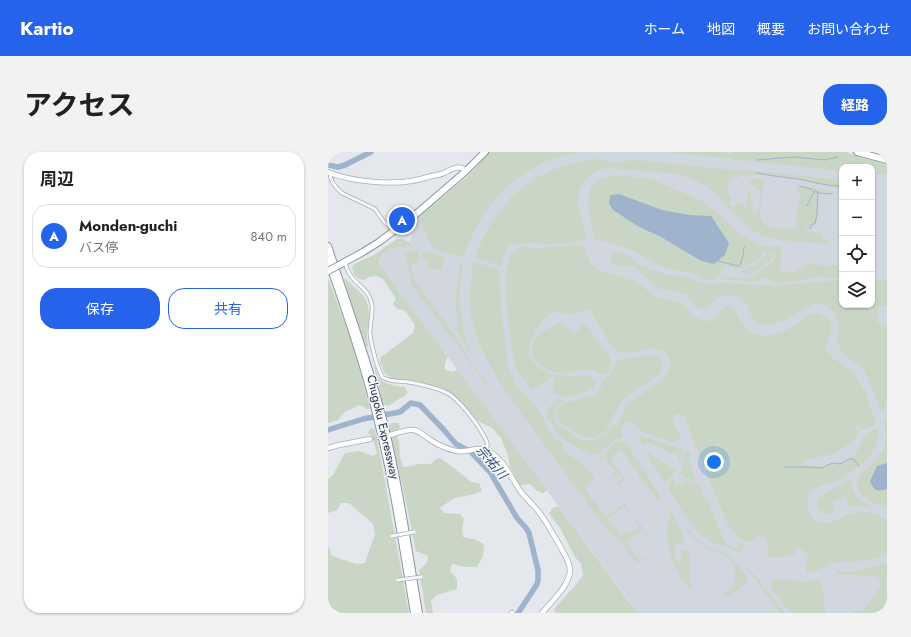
<!DOCTYPE html>
<html lang="ja">
<head>
<meta charset="utf-8">
<style>
	body { margin:0; font-family:Jost,"Noto Sans JP",sans-serif; background:#f2f2f2; color:#202124 }
	.controls { position:absolute; right:12px; top:12px; display:grid; overflow:hidden; border-radius:8px; box-shadow:0 1px 3px #0004 }
	.controls button { width:36px; height:36px; display:grid; place-items:center; padding:0; border:0; border-bottom:1px solid #e0e0e0; background:#fff; color:#202124; font:20px sans-serif }
	.you { position:absolute; left:386px; top:310px; width:14px; height:14px; margin:-10px; border:3px solid #fff; border-radius:50%; background:#1a73e8; box-shadow:0 0 0 6px #1a73e833 }
	.badge { display:grid; place-items:center; width:26px; height:26px; border-radius:50%; background:#2563eb; color:#fff; font-size:13px; font-weight:700 }
	.pin { position:absolute; translate:-50% -50%; border:2px solid #fff; box-shadow:0 1px 4px #0006 }
	.list { margin:0; padding:0; list-style:none }
	h2 { display:flex; justify-content:space-between; align-items:center; height:52px; margin:0; padding:0 16px; font-size:17px }
	h2 small { font-size:13px; font-weight:400; color:#757577 }
	.list li { display:grid; grid-template-columns:26px 1fr auto; gap:12px; align-items:center; box-sizing:border-box; height:64px; margin:0 8px 8px; padding:0 8px; border:1px solid #e0e0e0; border-radius:16px }
	.list b { display:block; font-size:15px; white-space:nowrap }
	.list p { margin:0; font-size:13px; white-space:nowrap; color:#757577 }
	.list em { font-size:13px; font-style:normal; color:#757577 }
	.actions { display:flex; gap:8px; padding:12px 16px }
	.actions a { flex:1; padding:9px 0; border:1px solid #2563eb; border-radius:16px; text-align:center; font-size:14px; color:#2563eb }
	.actions .main { background:#2563eb; color:#fff }
	.icon { flex:none; width:22px; height:22px; fill:none; stroke:currentColor; stroke-width:2; stroke-linecap:round; stroke-linejoin:round }
	.map { position:relative; flex:none; width:559px; height:461px; overflow:hidden; border-radius:16px }
	header { display:flex; align-items:center; gap:24px; box-sizing:border-box; height:56px; padding:0 20px; background:#2563eb; color:#fff }
	header strong { font-size:19px }
	nav { display:flex; gap:22px; margin-inline-start:auto; font-size:14px }
	.intro { display:flex; align-items:center; justify-content:space-between; box-sizing:border-box; height:96px; padding:0 24px }
	h1 { margin:0; font-size:28px }
	.button { padding:10px 18px; border-radius:16px; background:#2563eb; color:#fff; font-size:14px; font-weight:700 }
	main { display:flex; gap:24px; padding:0 24px }
	aside { flex:1; background:#fff; border-radius:16px; box-shadow:0 1px 3px #0004 }
	.map>svg:first-child { display:block }
	.built { fill:#d2d6de; fill-rule:evenodd }
	.green { fill:#c9d6c5; fill-rule:evenodd }
	.water { fill:#9fb4cc }
	.lines { fill:none; stroke-linecap:round; stroke-linejoin:round }
	.stream { stroke:#9fb4cc; stroke-width:1 }
	.river { stroke:#9fb4cc; stroke-width:5.5 }
	.secondary-tunnel { stroke:#bfc3cb; stroke-width:4.5; stroke-dasharray:4.5 2; stroke-linecap:butt }
	.street-casing { stroke:#a9aeb7; stroke-width:4.5 }
	.secondary-casing { stroke:#a9aeb7; stroke-width:6 }
	.highway-casing { stroke:#8b94a3; stroke-width:8 }
	.street { stroke:#f7f8fa; stroke-width:3 }
	.secondary { stroke:#fff; stroke-width:4.5 }
	.highway { stroke:#fff; stroke-width:6 }
	.street-bridge-casing { stroke:#a9aeb7; stroke-width:4.5; stroke-linecap:butt }
	.highway-bridge-casing { stroke:#8b94a3; stroke-width:8; stroke-linecap:butt }
	.street-bridge { stroke:#f7f8fa; stroke-width:3 }
	.highway-bridge { stroke:#fff; stroke-width:6 }
	.labels { text-anchor:middle; stroke-width:3; stroke-linejoin:round; paint-order:stroke }
	.street-label { font-size:12px; fill:#2b3445; stroke:#f4f6f9 }
	.water-label { font-size:13px; font-style:italic; fill:#34527a; stroke:#f4f6f9 }
</style>
</head>
<body>
<header>
<strong>Kartio</strong>
<nav><a>ホーム</a><a>地図</a><a>概要</a><a>お問い合わせ</a></nav>
</header>
<div class="intro"><h1>アクセス</h1><a class="button">経路</a></div>
<main>
<aside>
<h2>周辺<small></small></h2>
<ul class="list">
<li><span class="badge">A</span><div><b>Monden-guchi</b><p>バス停</p></div><em>840 m</em></li>
</ul>
<div class="actions"><a class="main">保存</a><a>共有</a></div>
</aside>
<div class="map">
<svg width="559" height="461" viewBox="0 0 559 461">
	<rect width="100%" height="100%" fill="#e4e7ec"/>
	<path class="built" d="M 160,0 L 399,0 L 402,1 L 403,0 L 518,0 L 524,3 L 535,5 L 559,12 L 559,461 L 310,461 L 129,218 L 120,205 L 53,115 L 52,108 L 54,101 L 60,97 L 82,94 L 83,85 L 88,76 L 84,70 L 138,26 L 147,17 ZM 514,15 L 544,15 L 544,153 L 514,153 Z"/>
	<path class="green" d="M 160,0 L 253,0 C 237,3 218,8 203,17 C 181,30 161,51 149,74 C 144,84 139,95 135,105 L 112,99 L 107,96 L 102,91 L 92,68 L 94,62 L 138,26 L 147,17 Z
		M 339,0 L 399,0 L 402,1 L 403,0 L 518,0 L 524,3 L 535,5 L 559,12 L 559,23 L 544,22 L 544,15 L 514,15 L 514,19 Z
		M 269,7 L 276,8 L 281,10 L 290,9 L 291,10 L 307,8 L 415,19 L 416,18 L 514,28 L 514,36 L 507,36 L 464,26 L 438,23 L 413,23 L 410,26 L 405,26 L 402,29 L 399,42 L 403,45 L 401,52 L 403,54 L 407,54 L 409,51 L 412,51 L 419,56 L 419,48 L 420,38 L 422,38 L 423,39 L 423,45 L 425,58 L 422,61 L 430,61 L 433,39 L 429,38 L 429,35 C 425,34 421,33 422,29 L 426,27 L 436,27 L 432,61 L 433,68 L 438,74 L 444,76 L 467,77 L 472,40 L 469,39 L 470,33 L 500,39 L 514,40 L 514,41 L 490,41 L 489,62 L 487,72 L 484,72 L 482,77 L 479,76 L 478,80 L 483,81 L 484,80 L 495,81 L 494,85 L 498,86 L 498,88 L 502,89 L 502,92 L 451,88 L 442,86 L 435,84 L 424,78 L 414,70 L 386,40 L 376,33 L 362,26 L 349,22 L 281,16 C 264,17 249,32 250,50 C 250,58 254,66 256,74 C 257,78 257,83 258,87 L 232,92 L 199,91 L 187,93 L 184,91 L 179,96 L 173,114 L 147,106 C 168,46 207,15 269,7 Z
		M 284,24 L 296,24 L 322,27 L 334,32 L 372,48 L 393,63 L 403,74 L 415,84 L 428,91 L 435,94 L 447,95 L 449,94 L 454,95 L 452,119 L 466,120 L 482,112 L 502,114 L 506,113 L 514,114 L 514,125 C 510,125 505,126 501,126 C 494,125 491,123 485,126 L 450,131 L 445,130 L 439,126 L 436,126 L 432,128 L 427,129 L 403,128 L 393,127 L 394,125 L 421,126 L 428,122 L 445,110 L 447,106 L 447,103 C 443,99 439,100 434,101 L 434,104 L 431,107 L 414,116 L 410,117 L 397,114 L 395,116 L 393,116 L 392,122 L 388,128 L 378,128 L 363,121 L 341,117 L 323,109 L 303,98 L 277,89 L 267,88 C 265,72 254,46 266,32 C 271,27 278,26 284,24 ZM 291,43 L 334,58 L 362,63 L 383,65 L 401,91 L 373,109 L 333,85 L 311,75 L 285,58 Z
		M 69,87 L 74,87 L 82,90 L 83,94 C 72,96 53,94 52,109 C 51,111 52,113 53,115 L 120,205 L 117,211 L 117,217 L 123,220 L 129,218 L 137,228 L 219,338 L 215,341 L 209,339 L 202,332 L 192,333 L 182,315 L 180,303 L 173,286 L 164,276 L 150,269 L 132,249 L 120,239 L 106,234 L 64,226 L 57,222 L 52,211 L 53,205 L 85,181 L 87,173 L 77,159 L 69,157 L 65,152 L 68,147 L 55,127 L 49,124 L 41,125 L 36,128 L 31,127 L 26,122 L 24,115 L 28,111 L 44,104 Z
		M 251,92 L 256,94 L 262,110 L 271,119 L 278,120 L 309,130 L 327,145 L 344,148 L 355,152 L 364,164 L 378,170 L 387,166 L 393,158 L 398,154 L 405,155 C 409,162 414,173 421,178 C 436,191 458,179 472,170 C 482,163 479,163 491,161 C 495,164 499,166 502,169 C 508,178 498,189 497,197 L 505,206 L 525,220 L 537,240 L 548,271 C 544,274 537,279 532,276 C 530,275 529,273 527,271 L 526,272 L 530,281 L 526,288 L 509,300 L 504,302 L 474,309 L 477,313 L 498,315 L 507,311 L 518,311 C 521,308 525,305 527,302 C 534,292 536,280 550,276 C 550,279 550,282 550,285 C 549,292 544,302 539,307 C 530,316 515,327 503,331 C 495,334 484,335 480,345 C 476,357 486,374 500,371 C 504,370 508,367 512,366 C 519,363 527,360 535,360 C 544,360 551,364 559,367 L 559,402 L 541,408 L 505,411 L 487,419 L 478,421 L 478,414 L 480,404 L 474,398 L 469,396 L 466,398 L 467,402 C 458,404 447,408 439,404 L 440,394 L 437,385 L 431,384 L 422,390 L 412,387 L 400,373 L 369,298 L 357,265 L 352,262 L 348,262 L 345,265 C 343,277 352,276 353,286 L 346,291 L 341,290 C 336,287 315,281 312,278 C 306,272 309,270 299,270 L 293,276 L 295,286 C 278,287 277,304 261,302 C 252,297 235,288 229,281 C 225,276 224,269 219,266 C 218,257 224,251 231,247 L 234,248 L 234,250 C 227,254 223,263 228,271 C 232,275 238,278 243,281 C 247,283 250,287 254,288 C 268,292 278,282 284,272 L 289,273 L 299,252 L 333,229 L 342,216 L 342,208 L 337,199 L 326,196 L 303,201 L 291,200 L 283,194 L 264,161 L 261,158 C 254,158 254,160 249,161 C 241,163 233,161 226,159 L 215,168 L 207,179 L 206,184 L 201,193 L 200,202 L 209,215 L 224,223 L 222,227 L 204,238 L 189,218 L 185,204 L 178,153 L 178,120 L 183,103 L 193,94 C 199,95 207,97 213,96 C 225,95 238,95 251,92 Z
		M 284,98 L 304,106 L 311,113 L 316,113 L 320,116 L 339,123 L 359,125 L 378,132 L 397,131 L 452,134 L 478,131 L 514,128 L 514,153 L 544,153 L 544,128 L 559,128 L 559,155 L 551,154 L 549,171 L 559,174 L 559,248 L 557,257 L 554,262 L 536,217 L 513,200 L 509,189 L 511,176 L 507,162 L 498,153 L 488,151 L 458,167 L 442,173 L 430,172 L 423,163 L 418,151 L 410,145 L 397,143 L 387,148 L 379,157 L 372,157 L 366,154 L 364,150 L 358,142 L 328,136 L 319,126 L 305,114 L 293,115 L 283,112 Z
		M 88,99 L 90,100 L 91,108 L 90,111 L 85,110 L 83,116 L 84,116 L 83,121 L 86,123 L 86,127 L 88,130 L 131,189 L 139,204 L 152,222 L 154,223 L 165,241 L 85,135 L 83,132 L 79,108 L 77,101 L 78,100 Z
		M 98,99 L 116,105 L 114,118 L 94,115 L 95,115 L 99,116 L 101,110 L 94,107 C 94,103 95,102 98,99 Z
		M 441,102 L 444,102 L 445,104 L 445,106 L 425,121 L 418,123 L 412,119 C 419,116 425,114 431,110 C 435,107 436,103 441,102 Z
		M 132,110 L 135,110 C 131,136 130,157 137,183 C 138,189 141,195 143,201 L 127,176 L 131,175 L 128,157 L 128,142 Z
		M 145,110 L 170,117 L 171,119 L 174,165 L 180,214 L 188,234 L 206,252 L 214,264 L 219,277 L 227,286 L 232,290 L 236,292 L 234,297 L 253,311 L 267,326 L 257,335 L 262,344 L 278,364 L 296,352 L 304,361 L 302,361 L 296,355 L 279,367 L 293,384 L 300,379 L 302,382 L 311,375 L 307,367 L 308,366 L 325,391 L 314,378 L 298,389 L 312,409 L 319,405 L 324,403 C 318,407 312,414 306,408 L 288,384 L 283,382 L 274,371 C 252,342 231,313 210,284 C 184,248 155,213 144,168 C 140,149 143,129 145,110 Z
		M 0,126 L 23,188 L 30,211 L 42,257 L 39,257 L 34,254 L 30,253 L 26,256 L 17,260 L 13,264 L 10,268 L 1,271 L 0,271 Z
		M 16,127 L 18,127 C 24,134 31,138 36,145 C 47,161 36,176 40,194 L 38,195 Z
		M 232,170 C 239,175 251,189 253,171 L 261,176 L 273,194 L 282,205 L 283,212 L 282,216 L 279,222 C 272,224 269,218 262,218 C 253,217 244,221 234,221 C 221,220 206,214 204,199 C 204,195 204,191 207,187 C 210,181 225,174 232,170 Z
		M 323,203 C 334,203 337,212 333,221 C 322,231 308,236 297,246 C 292,250 289,258 285,264 C 283,268 281,273 278,277 C 263,296 246,279 232,270 C 215,251 255,248 265,243 C 275,239 272,235 275,228 C 277,225 280,225 282,222 C 287,216 285,212 293,207 Z
		M 46,214 L 47,214 C 48,217 49,221 50,224 C 55,233 69,234 77,235 L 79,240 L 77,244 C 71,246 66,251 60,254 L 55,252 Z
		M 228,223 C 232,223 235,224 239,224 C 248,225 266,219 268,232 C 262,241 248,243 238,245 C 234,243 230,243 226,242 C 225,235 224,229 228,223 Z
		M 559,264 L 559,311 L 549,314 L 542,329 L 558,338 L 559,337 L 559,357 C 551,353 539,348 532,341 C 528,335 528,326 533,321 C 536,318 540,316 543,313 C 548,308 554,302 556,296 C 559,284 558,280 555,269 Z
		M 64,271 L 71,271 L 72,276 L 66,279 L 71,289 L 72,305 L 75,315 L 83,314 L 90,312 L 103,312 L 108,307 L 112,306 L 135,323 L 143,330 L 151,331 L 154,339 L 142,343 L 126,346 L 112,356 L 116,361 L 132,362 L 136,367 L 134,377 L 135,385 L 148,388 L 156,392 L 155,404 L 149,415 L 138,415 L 124,412 L 122,419 L 129,427 L 129,437 L 109,443 L 103,449 L 105,461 L 98,461 L 91,418 L 99,411 L 100,404 L 88,399 L 75,336 L 60,275 Z
		M 43,276 L 47,278 L 51,297 L 81,461 L 0,461 L 0,393 L 4,404 L 28,412 L 37,411 L 47,382 L 45,372 L 21,351 L 13,351 L 9,358 L 0,361 L 0,327 L 5,323 L 17,301 L 31,299 L 45,304 L 49,302 L 45,285 L 40,281 Z
		M 310,283 L 353,297 L 355,299 L 352,310 L 348,301 L 344,302 L 322,291 L 319,291 L 317,293 L 314,292 Z
		M 291,290 L 298,291 L 303,295 L 303,301 L 310,308 L 334,348 L 331,347 L 330,348 L 312,326 L 310,321 L 300,307 L 300,306 L 293,298 L 291,298 C 288,300 284,305 283,308 L 297,327 L 291,333 L 288,333 L 294,327 L 289,321 L 283,326 L 282,325 L 287,320 L 279,310 L 277,303 L 274,306 L 273,310 L 270,310 L 270,309 L 285,292 Z
		M 317,299 L 347,318 L 347,320 L 339,329 L 336,329 Z
		M 358,299 L 362,300 L 363,304 L 360,306 L 368,328 L 367,329 L 356,326 L 356,323 L 351,322 L 354,318 L 353,313 L 357,300 Z
		M 524,326 C 522,343 530,347 544,355 L 530,354 L 523,355 L 522,352 L 520,353 L 518,345 L 504,350 L 507,359 C 504,360 501,362 498,362 C 490,361 486,351 492,345 C 496,341 503,339 508,336 C 514,333 519,329 524,326 Z
		M 345,327 L 348,334 L 360,329 L 371,333 L 376,346 L 379,345 L 396,389 C 401,394 409,401 412,390 L 417,393 L 410,401 C 406,399 403,397 399,395 C 395,393 390,392 386,391 C 376,386 368,378 361,370 L 339,334 L 340,333 L 342,332 L 342,328 Z
		M 230,354 L 302,451 L 310,461 L 227,461 L 226,457 L 245,436 L 255,423 L 253,412 L 247,405 L 232,376 L 221,362 L 224,356 Z
		M 340,354 C 347,366 353,377 357,390 L 352,394 L 345,390 L 348,395 L 346,402 L 350,410 L 355,406 L 351,400 L 353,398 L 361,399 C 361,402 362,406 362,409 C 362,419 359,427 365,436 L 362,437 C 346,420 338,398 339,374 C 339,371 342,369 342,366 C 343,362 340,358 340,354 Z
		M 358,379 L 361,379 C 366,385 373,392 381,395 C 387,398 393,399 398,402 C 407,408 413,417 420,425 L 419,429 L 418,431 C 411,437 403,446 394,444 C 399,441 403,438 405,433 C 410,423 407,411 398,404 C 393,400 387,400 381,397 C 372,393 365,386 358,379 Z
		M 559,411 L 559,461 L 524,461 L 525,459 L 534,459 L 554,433 L 550,425 L 521,422 L 509,423 L 509,419 L 527,419 Z
		M 417,415 L 430,426 L 432,427 L 434,433 L 457,461 L 453,461 Z
		M 452,427 L 467,428 L 477,430 L 489,427 L 493,429 L 498,461 L 463,461 L 443,436 L 443,429 Z"/>
	<path class="water" d="M 291,42 L 334,58 L 362,63 L 383,64 L 401,91 L 397,103 L 386,112 L 373,109 L 333,85 L 311,75 L 285,58 L 281,52 L 282,43 Z
		M 559,311 L 559,337 C 549,340 546,339 542,329 L 549,314 Z"/>
	<g class="lines">
		<path class="stream" d="M 429,8 L 466,5 L 497,8 L 510,5
			M 429,21 C 442,24 456,25 470,27 C 485,30 499,34 514,34
			M 472,34 L 483,37 L 486,40
			M 490,41 L 504,42
			M 479,54 L 486,40 L 489,40 L 487,37
			M 482,77 L 484,72 L 487,72 L 489,62 L 490,41 L 489,40
			M 390,109 L 410,114 L 412,113 L 416,101 L 415,98 L 417,94
			M 457,315 L 475,315 L 493,316 L 505,311 L 512,312 L 521,307 L 524,307 L 526,308 L 531,314"/>
		<path class="river" d="M 0,13 L 10,15 L 17,13 L 43,0
			M 0,278 L 35,267 L 72,260 L 83,251 L 92,253 L 115,277 L 128,292 L 143,300 L 162,320 L 189,366 L 198,376 L 201,381 L 210,418 L 210,428 L 209,432 L 202,443 L 190,461"/>
		<path class="secondary-tunnel" d="M 42,287 L 57,284"/>
		<defs>
			<path id="street" d="M 2,21 C 2,29 8,36 14,41 L 47,57 L 56,70 L 66,78
				M 17,110 C 18,115 20,120 23,124 C 31,135 41,137 44,153 C 45,162 42,171 42,180 C 42,188 50,222 56,226 C 63,230 73,229 80,230 C 91,232 112,237 121,242 C 131,248 147,269 153,279 C 156,285 162,291 158,298
				M 183,461 L 184,460 L 185,461"/>
			<path id="secondary" d="M 0,20 C 21,29 60,33 83,29 C 90,28 97,26 104,24 C 108,23 112,23 116,21 C 124,17 131,12 138,19
				M 62,283 C 69,281 79,277 86,278 C 92,279 97,284 101,287 C 108,292 121,298 129,299 C 141,301 149,293 162,300 C 177,309 183,326 193,340 C 199,347 205,353 211,360 C 219,371 225,382 232,394 C 236,402 242,409 242,419 C 241,434 223,450 214,461
				M 0,296 L 11,293 L 42,287"/>
			<path id="highway" d="M 529,0 L 559,8
				M 0,94 C 19,151 40,208 55,267 C 71,331 80,396 91,461
				M 0,108 C 18,161 37,215 50,270 C 66,333 75,397 86,461
				M 13,112 L 35,100 L 51,90 L 88,62 L 138,19 L 157,0"/>
		</defs>
		<use href="#street" class="street-casing"/>
		<use href="#secondary" class="secondary-casing"/>
		<use href="#highway" class="highway-casing"/>
		<use href="#street" class="street"/>
		<use href="#secondary" class="secondary"/>
		<use href="#highway" class="highway"/>
		<defs>
			<path id="street-bridge" d="M 64,384 L 86,380
				M 70,428 L 93,425"/>
			<path id="highway-bridge" d="M 0,119 L 13,112"/>
		</defs>
		<use href="#street-bridge" class="street-bridge-casing"/>
		<use href="#highway-bridge" class="highway-bridge-casing"/>
		<use href="#street-bridge" class="street-bridge"/>
		<use href="#highway-bridge" class="highway-bridge"/>
	</g>
	<g class="labels">
		<g class="street-label">
			<text transform="translate(55 275) rotate(77)" y="4">Chugoku Expressway</text>
		</g>
		<g class="water-label">
			<text transform="translate(164 310) rotate(49)" y="5">宗祐川</text>
		</g>
	</g>
</svg>
<div class="controls">
<button>+</button>
<button>−</button>
<button><svg class="icon" aria-label="locate" viewBox="0 0 24 24"><circle cx="12" cy="12" r="6"/><path d="M12 2v4M12 18v4M2 12h4M18 12h4"/></svg></button>
<button><svg class="icon" aria-label="layers" viewBox="0 0 24 24"><path d="M12 4l9 5-9 5-9-5zM3 14l9 5 9-5"/></svg></button>
</div>
<div class="you"></div>
<div class="pin badge" style="left:74px;top:68px">A</div>
</div>
</main>
</body>
</html>
